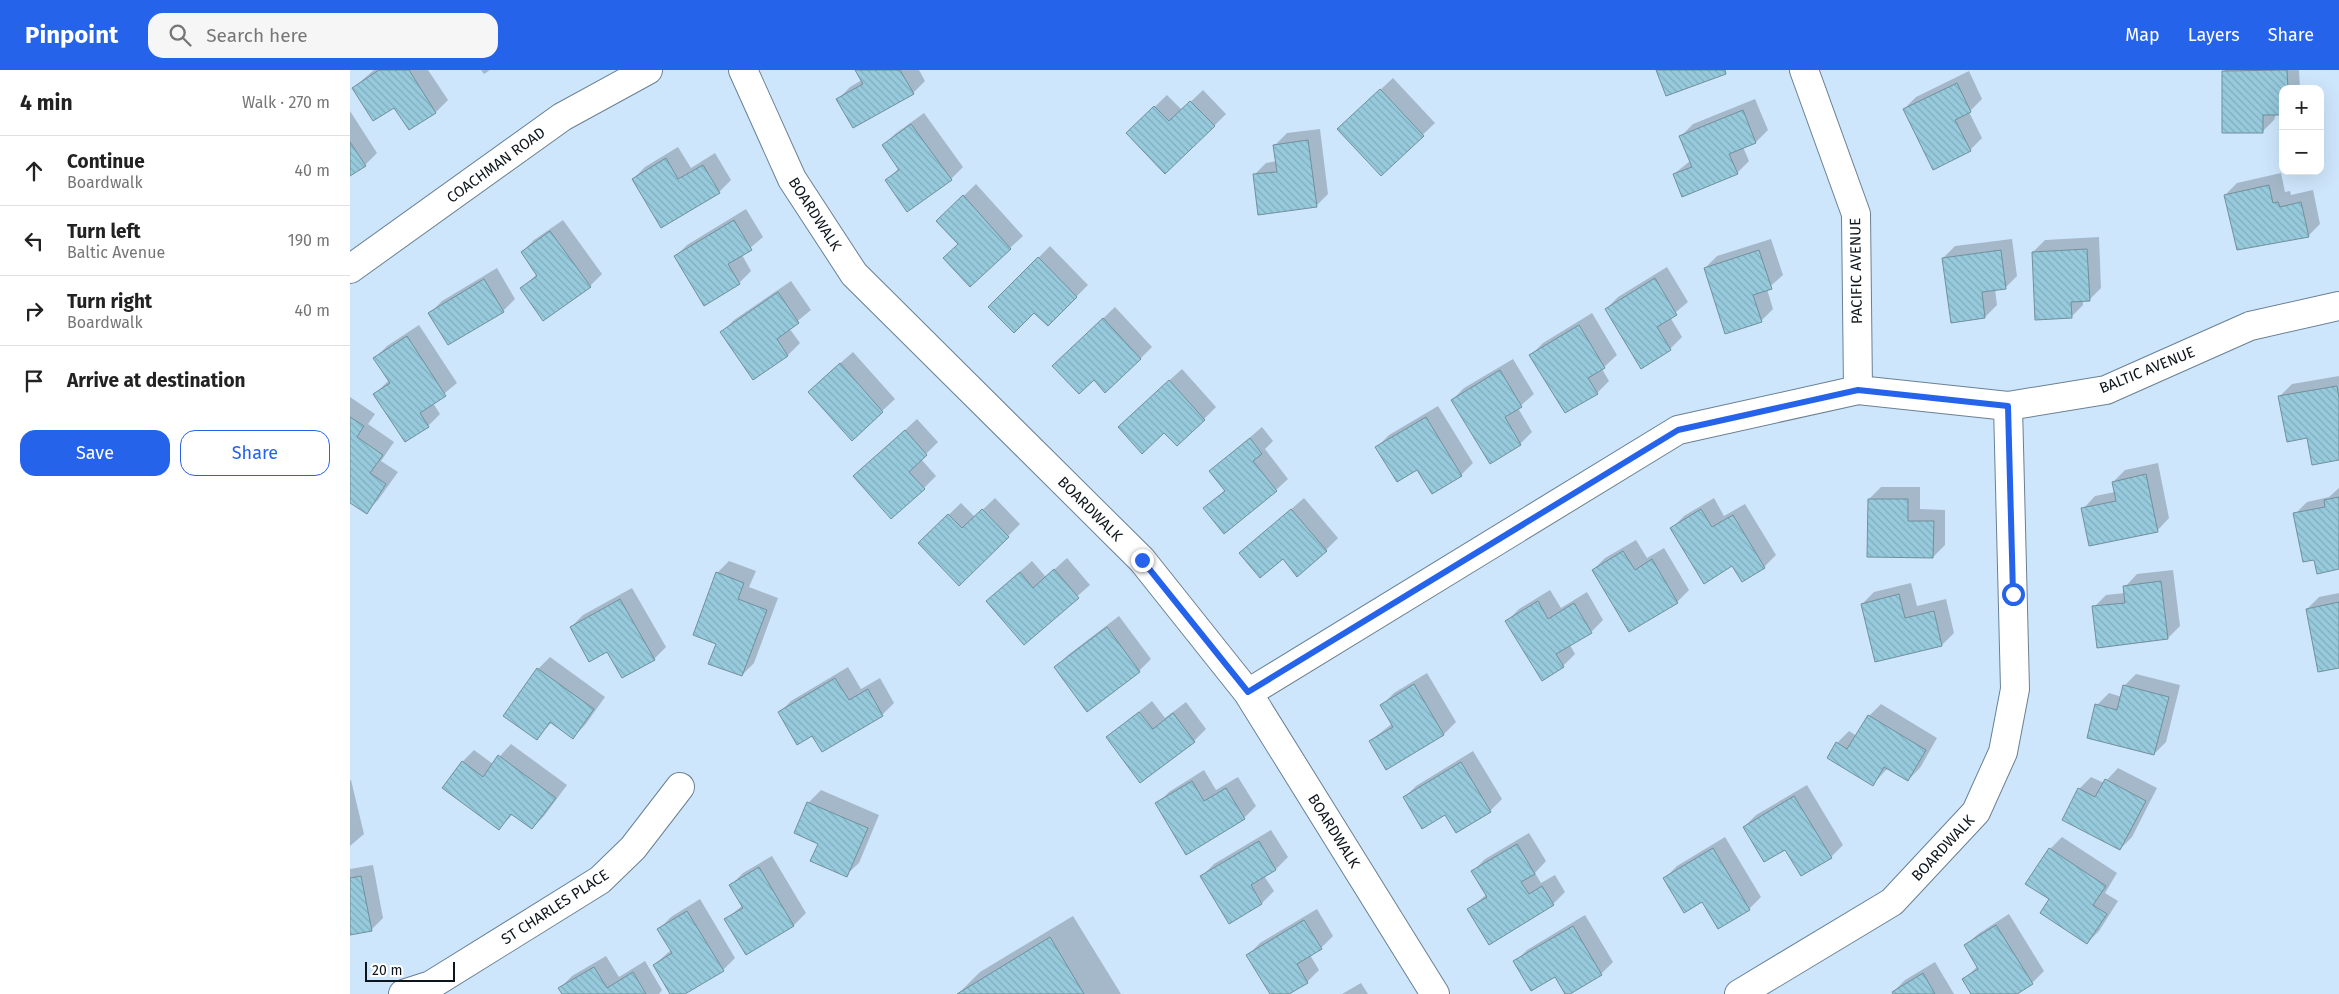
<!DOCTYPE html>
<html lang="en">
<head>
<meta charset="utf-8">
<style>
	body { margin:0; font-family:"Fira Sans",sans-serif; background:#f6f6f6; color:#222 }
	.controls { position:absolute; right:15px; top:15px; display:grid; overflow:hidden; border-radius:10px; box-shadow:0 5px 20px #0002 }
	.controls button { width:45px; height:45px; display:grid; place-items:center; padding:0; border:0; border-bottom:1px solid #e0e0e0; background:#fff; color:#222; font:25px sans-serif }
	.scale { position:absolute; left:15px; bottom:12px; width:90px; box-sizing:border-box; padding-left:5px; border:2px solid #0d151c; border-top:0; font-size:14px; line-height:18px; white-space:nowrap; color:#0d151c; -webkit-text-stroke:4px #fff; paint-order:stroke }
	.stop { position:absolute; width:15px; height:15px; margin:-11px; border:4px solid #2563eb; border-radius:50%; background:#fff }
	.stop.end { background:#2563eb; border-color:#fff; box-shadow:0 1px 5px #0008 }
	.list { margin:0; padding:0; list-style:none }
	h2 { display:flex; justify-content:space-between; align-items:center; height:65px; margin:0; padding:0 20px; font-size:21px }
	h2 small { font-size:16px; font-weight:400; color:#767676 }
	.list li { display:grid; grid-template-columns:32px 1fr auto; gap:15px; align-items:center; box-sizing:border-box; height:70px; padding:0 20px; border-top:1px solid #e0e0e0 }
	.list b { display:block; font-size:19px; white-space:nowrap }
	.list p { margin:0; font-size:16px; white-space:nowrap; color:#767676 }
	.list em { font-size:16px; font-style:normal; color:#767676 }
	.actions { display:flex; gap:10px; padding:15px 20px }
	.actions a { flex:1; padding:11px 0; border:1px solid #2563eb; border-radius:15px; text-align:center; font-size:18px; color:#2563eb }
	.actions .main { background:#2563eb; color:#fff }
	.icon { flex:none; width:28px; height:28px; fill:none; stroke:currentColor; stroke-width:2; stroke-linecap:round; stroke-linejoin:round }
	.map { position:relative; flex:none; width:1989px; height:924px; overflow:hidden }
	header { display:flex; align-items:center; gap:30px; box-sizing:border-box; height:70px; padding:0 25px; background:#2563eb; color:#fff }
	header strong { font-size:24px }
	nav { display:flex; gap:28px; margin-inline-start:auto; font-size:18px }
	.search { width:350px; height:45px; background:#f6f6f6; display:flex; align-items:center; gap:12px; box-sizing:border-box; padding:0 18px; border-radius:15px; color:#767676; font-size:19px }
	main { display:flex }
	aside { flex:1; background:#fff }
	.map>svg:first-child { display:block }
	.shadow { fill:#0003 }
	.building { fill:url(#building-back-hatch); stroke:#71909b }
	.lines { fill:none; stroke-linecap:round; stroke-linejoin:round }
	.street-casing { stroke:#6a8093; stroke-width:30 }
	.street { stroke:#fff; stroke-width:28 }
	.route { stroke:#2563eb; stroke-width:6 }
	.labels { text-anchor:middle; stroke-width:5; stroke-linejoin:round; paint-order:stroke }
	.street-label { font-size:15px; fill:#0d151c; stroke:#fff }
</style>
</head>
<body>
<header>
<strong>Pinpoint</strong>
<div class="search"><svg class="icon" aria-label="search" viewBox="0 0 24 24"><circle cx="10" cy="10" r="6"/><path d="M15 15l6 6"/></svg>Search here</div>
<nav><a>Map</a><a>Layers</a><a>Share</a></nav>
</header>
<main>
<aside>
<h2>4 min<small>Walk · 270 m</small></h2>
<ul class="list">
<li><svg class="icon" aria-label="ahead" viewBox="0 0 24 24"><path d="M12 20V5M6 11l6-6 6 6"/></svg><div><b>Continue</b><p>Boardwalk</p></div><em>40 m</em></li>
<li><svg class="icon" aria-label="left" viewBox="0 0 24 24"><path d="M17 20v-9H6M10 6l-5 5 5 5"/></svg><div><b>Turn left</b><p>Baltic Avenue</p></div><em>190 m</em></li>
<li><svg class="icon" aria-label="right" viewBox="0 0 24 24"><path d="M7 20v-9h11M14 6l5 5-5 5"/></svg><div><b>Turn right</b><p>Boardwalk</p></div><em>40 m</em></li>
<li><svg class="icon" aria-label="arrive" viewBox="0 0 24 24"><path d="M6 21V4h12l-3 4 3 4H6"/></svg><div><b>Arrive at destination</b></div></li>
</ul>
<div class="actions"><a class="main">Save</a><a>Share</a></div>
</aside>
<div class="map">
<svg width="1989" height="924" viewBox="0 0 1989 924">
	<defs>
		<pattern id="building-back-hatch" width="6" height="6" patternUnits="userSpaceOnUse" patternTransform="scale(1.25)"><rect width="6" height="6" fill="#96cadc"/><path d="M-1 5l2 2M0 0l6 6M5-1l2 2" fill="none" stroke="#80adbc"/></pattern>
	</defs>
	<rect width="100%" height="100%" fill="#cee6fc"/>
	<path class="shadow" d="M 24,0 L 78,0 L 98,30 L 86,42 L 59,59 L 44,36 L 3,18 Z
		M 131,0 L 140,0 L 134,4 Z
		M 507,0 L 569,0 L 575,11 L 563,23 L 488,29 L 500,17 L 512,10 Z
		M 1875,0 L 1949,0 L 1950,19 L 1933,19 L 1924,50 L 1912,62 L 1874,1 Z
		M 1619,1 L 1632,29 L 1619,42 L 1632,68 L 1620,80 L 1554,39 L 1566,27 Z
		M 1043,8 L 1085,53 L 1031,105 L 1001,47 Z
		M 853,20 L 876,44 L 864,56 L 790,51 L 817,25 L 832,40 Z
		M 1405,29 L 1418,60 L 1406,72 L 1393,77 L 1399,91 L 1387,103 L 1324,104 L 1340,91 L 1331,66 L 1343,54 Z
		M 0,41 L 27,83 L 15,95 L 0,104 Z
		M 574,43 L 613,97 L 601,109 L 537,110 L 549,98 L 533,76 L 545,64 Z
		M 970,59 L 978,124 L 966,136 L 904,105 L 916,93 L 927,91 L 925,75 L 937,63 Z
		M 328,77 L 341,98 L 365,83 L 381,110 L 369,122 L 283,109 L 295,97 Z
		M 1931,103 L 1935,122 L 1940,121 L 1941,125 L 1963,120 L 1970,154 L 1958,166 L 1875,125 L 1887,113 Z
		M 626,114 L 673,166 L 620,215 L 600,139 Z
		M 396,139 L 413,167 L 392,185 L 401,201 L 389,213 L 354,234 L 325,187 L 337,175 Z
		M 213,150 L 252,204 L 240,216 L 172,218 L 187,204 L 172,182 L 184,170 Z
		M 1749,167 L 1751,218 L 1739,230 L 1733,230 L 1733,235 L 1721,247 L 1683,182 L 1695,170 Z
		M 1421,169 L 1433,205 L 1417,219 L 1423,239 L 1411,251 L 1355,198 L 1367,186 Z
		M 1662,169 L 1667,206 L 1655,218 L 1645,219 L 1647,235 L 1635,247 L 1593,188 L 1605,176 Z
		M 700,176 L 738,215 L 698,255 L 684,241 L 640,237 Z
		M 1317,197 L 1338,232 L 1320,247 L 1332,267 L 1320,279 L 1256,239 L 1268,227 Z
		M 147,198 L 165,229 L 153,241 L 80,243 L 92,231 Z
		M 441,211 L 461,240 L 439,258 L 450,273 L 438,285 L 372,262 L 384,250 Z
		M 765,237 L 802,277 L 790,289 L 744,308 L 716,284 Z
		M 1242,243 L 1267,285 L 1252,299 L 1259,311 L 1247,323 L 1181,285 L 1193,273 Z
		M 69,255 L 107,313 L 83,333 L 90,344 L 78,356 L 25,324 L 39,310 L 25,288 L 37,276 Z
		M 503,282 L 545,329 L 502,369 L 471,310 Z
		M 1163,289 L 1184,324 L 1168,338 L 1182,362 L 1170,374 L 1102,330 L 1114,318 Z
		M 832,299 L 866,337 L 854,349 L 814,361 L 781,345 Z
		M 1989,306 L 1989,389 L 1958,367 L 1930,326 L 1942,314 Z
		M 0,327 L 25,344 L 18,354 L 44,372 L 31,391 L 48,402 L 28,430 L 16,442 L 0,431 Z
		M 1088,336 L 1123,393 L 1111,405 L 1068,398 L 1027,377 L 1039,365 Z
		M 567,349 L 588,372 L 571,389 L 586,406 L 574,418 L 505,406 Z
		M 912,357 L 923,371 L 915,379 L 938,409 L 926,420 L 855,438 L 875,420 L 861,401 Z
		M 1808,393 L 1819,448 L 1807,461 L 1733,439 L 1745,426 L 1765,422 L 1763,412 L 1775,400 Z
		M 1531,417 L 1570,417 L 1570,439 L 1595,440 L 1595,475 L 1583,487 L 1519,429 Z
		M 1989,418 L 1989,498 L 1965,488 L 1945,444 L 1957,432 L 1979,427 Z
		M 645,428 L 670,454 L 658,466 L 582,461 L 611,433 L 625,447 Z
		M 954,428 L 988,468 L 976,480 L 947,505 L 933,488 L 891,483 Z
		M 1364,428 L 1374,446 L 1395,434 L 1426,485 L 1414,497 L 1383,495 L 1322,458 L 1334,446 Z
		M 1286,470 L 1297,488 L 1314,478 L 1339,520 L 1327,532 L 1243,500 L 1255,488 Z
		M 717,488 L 740,515 L 674,573 L 650,519 L 682,491 L 696,507 Z
		M 379,491 L 406,501 L 399,517 L 428,528 L 404,593 L 392,605 L 367,573 L 367,503 Z
		M 1823,500 L 1830,556 L 1818,568 L 1744,537 L 1756,525 L 1775,523 L 1775,517 L 1787,504 Z
		M 1561,513 L 1567,536 L 1596,529 L 1604,563 L 1592,575 L 1526,591 L 1512,534 L 1524,522 Z
		M 282,518 L 316,577 L 304,589 L 257,580 L 221,557 L 233,545 Z
		M 1200,520 L 1211,538 L 1237,522 L 1253,550 L 1241,562 L 1220,575 L 1225,584 L 1213,596 L 1157,551 L 1169,539 Z
		M 1989,523 L 1989,596 L 1957,539 L 1969,527 Z
		M 769,546 L 801,589 L 789,601 L 706,597 L 718,585 Z
		M 200,587 L 255,627 L 235,655 L 223,667 L 202,652 L 187,668 L 188,599 Z
		M 498,597 L 511,619 L 530,608 L 544,633 L 532,645 L 462,664 L 429,643 L 441,631 Z
		M 1077,603 L 1106,652 L 1094,664 L 1036,698 L 1020,671 L 1043,653 L 1032,635 L 1044,623 Z
		M 1786,604 L 1830,615 L 1816,672 L 1804,684 L 1747,635 L 1759,623 L 1772,627 L 1774,616 Z
		M 802,631 L 815,648 L 836,632 L 856,659 L 844,671 L 790,711 L 757,667 Z
		M 1531,634 L 1587,668 L 1570,698 L 1558,710 L 1538,698 L 1523,714 L 1487,673 L 1499,661 L 1507,666 L 1519,646 Z
		M 161,674 L 217,715 L 194,746 L 182,758 L 163,744 L 148,759 L 112,692 L 124,680 L 143,694 Z
		M 1123,681 L 1152,729 L 1140,741 L 1096,743 L 1054,728 L 1066,716 Z
		M 1768,698 L 1807,718 L 1782,767 L 1770,779 L 1729,719 L 1741,707 L 1754,713 Z
		M 854,700 L 866,720 L 888,707 L 906,736 L 894,748 L 807,734 L 819,722 Z
		M 1,710 L 14,764 L 0,776 L 0,710 Z
		M 1457,715 L 1493,775 L 1481,787 L 1436,778 L 1394,757 L 1406,745 Z
		M 471,720 L 529,745 L 509,793 L 496,805 L 469,773 L 445,762 L 459,732 Z
		M 921,760 L 938,787 L 926,799 L 914,806 L 924,821 L 912,833 L 880,852 L 852,806 L 864,794 Z
		M 1179,763 L 1196,791 L 1185,803 L 1191,813 L 1205,805 L 1215,822 L 1203,834 L 1119,839 L 1137,824 L 1123,801 L 1135,789 Z
		M 1375,767 L 1411,827 L 1399,839 L 1352,831 L 1315,808 L 1327,796 Z
		M 1712,767 L 1767,803 L 1755,823 L 1768,831 L 1749,861 L 1737,873 L 1701,829 L 1677,813 L 1700,779 Z
		M 422,786 L 456,843 L 444,855 L 396,883 L 376,849 L 393,835 L 381,815 L 393,803 Z
		M 23,795 L 33,848 L 21,860 L 0,864 L 0,799 Z
		M 350,829 L 385,888 L 373,900 L 333,924 L 322,924 L 304,895 L 321,880 L 309,859 L 321,847 Z
		M 967,839 L 983,866 L 971,878 L 960,885 L 969,900 L 957,912 L 937,924 L 921,924 L 898,885 L 910,873 Z
		M 1659,844 L 1694,901 L 1682,913 L 1665,924 L 1622,924 L 1613,910 L 1628,896 L 1615,876 L 1628,864 Z
		M 1235,845 L 1263,892 L 1251,904 L 1216,924 L 1205,906 L 1165,892 L 1177,880 Z
		M 723,846 L 771,924 L 608,924 L 630,902 Z
		M 256,886 L 269,907 L 295,891 L 312,920 L 309,924 L 213,924 L 210,918 L 222,906 Z
		M 1585,892 L 1604,924 L 1544,924 L 1543,922 L 1555,910 Z
		M 1011,913 L 1018,924 L 992,924 Z"/>
	<path class="building" d="M 29,0 L 59,0 L 86,43 L 59,60 L 44,38 L 23,51 L 2,18 Z
		M 505,0 L 550,0 L 564,24 L 503,58 L 486,29 L 513,14 Z
		M 1306,0 L 1375,0 L 1376,4 L 1316,26 Z
		M 1937,0 L 1938,19 L 1933,19 L 1933,45 L 1913,45 L 1913,63 L 1872,63 L 1872,1 Z
		M 1607,13 L 1621,42 L 1605,50 L 1621,81 L 1583,100 L 1553,39 Z
		M 1030,19 L 1074,66 L 1031,106 L 987,59 Z
		M 840,31 L 865,56 L 815,104 L 776,63 L 804,36 L 819,51 Z
		M 1393,40 L 1406,73 L 1379,84 L 1388,104 L 1332,127 L 1323,104 L 1342,97 L 1329,66 Z
		M 561,54 L 602,110 L 557,142 L 535,110 L 549,100 L 532,75 Z
		M 958,70 L 967,137 L 908,145 L 903,104 L 927,102 L 923,75 Z
		M 0,72 L 16,96 L 0,106 Z
		M 316,88 L 328,109 L 353,95 L 370,123 L 311,158 L 282,109 Z
		M 1919,115 L 1923,133 L 1928,132 L 1930,137 L 1951,132 L 1959,167 L 1887,180 L 1874,125 Z
		M 613,125 L 661,179 L 620,217 L 593,188 L 608,174 L 586,151 Z
		M 384,150 L 402,180 L 378,194 L 390,214 L 354,236 L 324,186 Z
		M 200,161 L 241,217 L 193,251 L 170,218 L 187,206 L 171,182 Z
		M 1737,179 L 1740,231 L 1721,232 L 1722,248 L 1685,250 L 1682,182 Z
		M 1409,180 L 1422,219 L 1403,225 L 1412,252 L 1375,264 L 1354,198 Z
		M 1651,180 L 1656,219 L 1632,222 L 1635,248 L 1601,253 L 1592,188 Z
		M 688,187 L 727,227 L 698,256 L 684,243 L 664,263 L 638,237 Z
		M 1305,208 L 1327,245 L 1307,257 L 1321,280 L 1291,299 L 1255,239 Z
		M 134,209 L 154,242 L 98,275 L 78,243 Z
		M 428,222 L 449,253 L 427,269 L 438,286 L 403,310 L 370,262 Z
		M 753,248 L 791,289 L 755,323 L 744,310 L 729,324 L 702,296 Z
		M 1229,255 L 1255,298 L 1238,308 L 1248,324 L 1215,343 L 1179,285 Z
		M 57,266 L 96,326 L 70,343 L 79,357 L 55,372 L 23,324 L 40,313 L 23,288 Z
		M 490,293 L 533,342 L 502,371 L 458,322 Z
		M 1150,300 L 1172,337 L 1155,347 L 1171,375 L 1140,394 L 1101,330 Z
		M 819,310 L 855,350 L 827,376 L 814,363 L 792,384 L 768,357 Z
		M 1987,316 L 1989,328 L 1989,390 L 1962,395 L 1957,368 L 1937,372 L 1928,326 Z
		M 0,347 L 14,356 L 7,367 L 33,385 L 20,403 L 36,414 L 17,444 L 0,433 Z
		M 1076,347 L 1112,406 L 1082,424 L 1067,400 L 1047,412 L 1025,377 Z
		M 555,360 L 577,385 L 559,402 L 575,419 L 541,449 L 503,406 Z
		M 900,368 L 912,384 L 903,391 L 927,421 L 874,464 L 853,438 L 875,421 L 859,401 Z
		M 1796,404 L 1808,462 L 1739,476 L 1731,438 L 1766,431 L 1762,412 Z
		M 1989,427 L 1989,499 L 1967,504 L 1964,490 L 1953,492 L 1943,443 L 1975,437 L 1974,430 Z
		M 1518,429 L 1558,429 L 1558,451 L 1584,451 L 1583,488 L 1517,487 Z
		M 632,439 L 659,467 L 609,516 L 568,473 L 598,444 L 612,458 Z
		M 941,439 L 977,481 L 947,507 L 933,489 L 910,508 L 889,483 Z
		M 1351,439 L 1362,457 L 1383,445 L 1415,498 L 1392,512 L 1382,496 L 1354,514 L 1320,458 Z
		M 1273,481 L 1285,500 L 1302,489 L 1328,533 L 1279,562 L 1242,500 Z
		M 704,499 L 729,528 L 674,575 L 636,531 L 670,502 L 683,518 Z
		M 366,502 L 394,513 L 388,529 L 417,540 L 392,606 L 358,594 L 366,574 L 343,565 Z
		M 1811,511 L 1818,569 L 1747,578 L 1742,536 L 1775,533 L 1773,516 Z
		M 1549,524 L 1555,548 L 1584,541 L 1592,576 L 1525,592 L 1511,534 Z
		M 270,529 L 305,590 L 272,608 L 257,582 L 239,592 L 220,557 Z
		M 1188,531 L 1198,549 L 1224,533 L 1242,563 L 1206,584 L 1214,597 L 1192,611 L 1155,551 Z
		M 1989,532 L 1989,598 L 1968,602 L 1956,539 Z
		M 757,557 L 790,602 L 737,642 L 704,597 Z
		M 187,598 L 244,639 L 223,669 L 200,652 L 187,670 L 153,646 Z
		M 485,608 L 499,630 L 518,619 L 533,646 L 472,682 L 462,666 L 447,675 L 428,642 Z
		M 1064,614 L 1094,665 L 1036,700 L 1019,671 L 1043,657 L 1030,635 Z
		M 1773,615 L 1819,627 L 1804,685 L 1737,668 L 1745,634 L 1767,640 Z
		M 789,642 L 803,659 L 823,643 L 845,672 L 790,713 L 756,667 Z
		M 1518,645 L 1576,680 L 1558,711 L 1534,697 L 1523,716 L 1477,688 L 1486,672 L 1497,679 Z
		M 148,685 L 206,728 L 182,759 L 161,744 L 149,760 L 92,718 L 112,691 L 133,707 Z
		M 1111,692 L 1141,742 L 1106,763 L 1095,745 L 1072,759 L 1053,727 Z
		M 1755,709 L 1796,731 L 1770,780 L 1712,750 L 1728,718 L 1745,727 Z
		M 842,711 L 854,731 L 876,718 L 895,749 L 836,785 L 805,733 Z
		M 1444,726 L 1482,788 L 1451,806 L 1435,780 L 1414,792 L 1393,757 Z
		M 457,732 L 518,758 L 497,807 L 460,791 L 468,774 L 444,763 Z
		M 909,771 L 926,800 L 901,815 L 912,834 L 879,854 L 850,806 Z
		M 1167,774 L 1185,804 L 1171,812 L 1179,824 L 1192,816 L 1204,835 L 1139,875 L 1117,839 L 1137,827 L 1121,801 Z
		M 1363,778 L 1400,840 L 1368,859 L 1352,832 L 1334,843 L 1313,808 Z
		M 1699,778 L 1756,816 L 1743,835 L 1757,844 L 1737,874 L 1690,843 L 1699,829 L 1675,814 Z
		M 409,797 L 444,856 L 396,885 L 374,849 L 393,838 L 379,815 Z
		M 11,806 L 22,861 L 0,865 L 0,808 Z
		M 337,841 L 374,901 L 335,924 L 320,924 L 303,895 L 322,883 L 307,859 Z
		M 954,850 L 972,879 L 947,894 L 958,913 L 939,924 L 920,924 L 896,885 Z
		M 1646,855 L 1683,914 L 1667,924 L 1621,924 L 1612,909 L 1628,899 L 1614,875 Z
		M 1223,856 L 1252,905 L 1220,924 L 1215,924 L 1205,907 L 1181,921 L 1163,891 Z
		M 700,867 L 734,924 L 607,924 Z
		M 244,897 L 257,918 L 283,902 L 296,924 L 212,924 L 208,918 Z
		M 1573,903 L 1585,924 L 1543,924 L 1542,922 Z"/>
	<g class="lines">
		<defs>
			<path id="street" d="M 393,0 L 442,109 L 504,204 L 792,490 L 898,623 L 1085,924
				M 1454,0 L 1506,144 L 1508,320
				M 0,199 L 212,47 L 298,0
				M 898,623 L 1328,360 L 1508,320 L 1658,336 L 1756,320 L 1900,256 L 1989,236
				M 53,924 L 81,915 L 250,810 L 283,778 L 330,717
				M 1389,924 L 1542,832 L 1626,742 L 1653,682 L 1665,619 L 1658,336"/>
		</defs>
		<use href="#street" class="street-casing"/>
		<use href="#street" class="street"/>
	</g>
	<g class="lines">
		<path class="route" d="M 792,490 L 898,622 L 1328,360 L 1508,320 L 1658,336 L 1663,524"/>
	</g>
	<g class="labels">
		<g class="street-label">
			<text transform="translate(146 95) rotate(-36)" y="5">COACHMAN ROAD</text>
			<text transform="translate(465 144) rotate(57)" y="5">BOARDWALK</text>
			<text transform="translate(1506 201) rotate(-91)" y="5">PACIFIC AVENUE</text>
			<text transform="translate(1797 300) rotate(-22)" y="5">BALTIC AVENUE</text>
			<text transform="translate(740 439) rotate(45)" y="5">BOARDWALK</text>
			<text transform="translate(984 761) rotate(58)" y="5">BOARDWALK</text>
			<text transform="translate(1593 778) rotate(-47)" y="5">BOARDWALK</text>
			<text transform="translate(205 837) rotate(-33)" y="5">ST CHARLES PLACE</text>
		</g>
	</g>
</svg>
<div class="controls">
<button>+</button>
<button>−</button>
</div>
<div class="scale">20 m</div>
<div class="stop" style="left:1663px;top:524px"></div>
<div class="stop end" style="left:792px;top:490px"></div>
</div>
</main>
</body>
</html>
